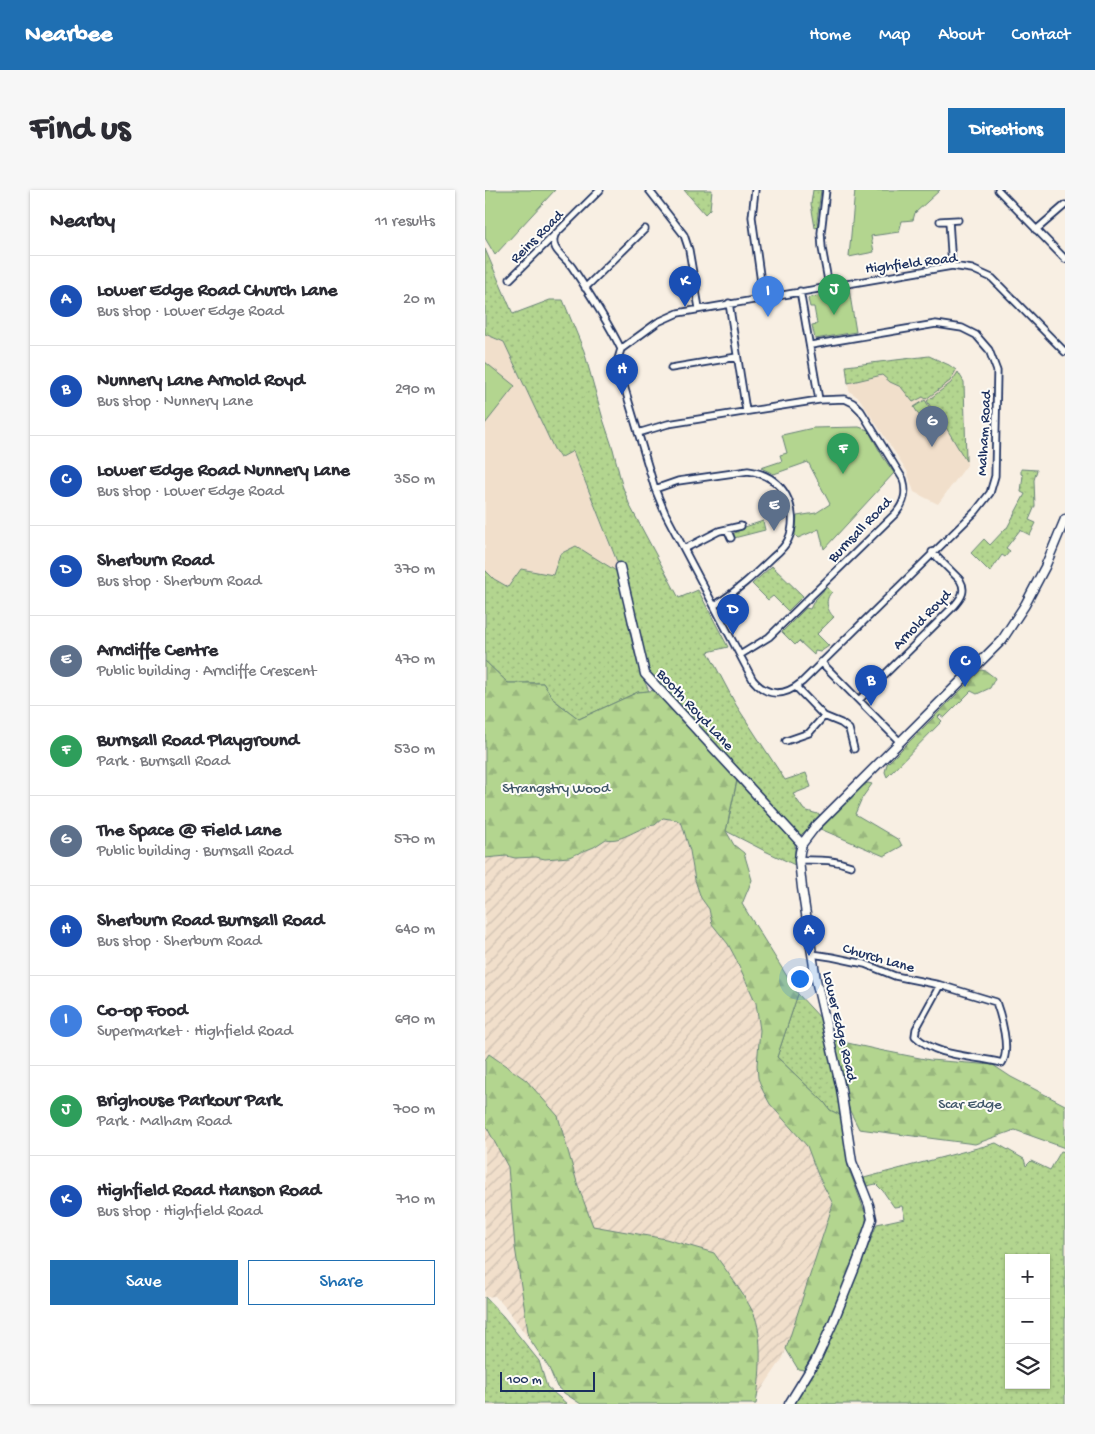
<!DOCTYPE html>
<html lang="en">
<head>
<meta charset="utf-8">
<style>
	body { margin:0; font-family:"Gochi Hand",sans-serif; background:#f7f7f7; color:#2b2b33 }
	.controls { position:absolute; right:15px; bottom:15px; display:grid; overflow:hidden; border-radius:0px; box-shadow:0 1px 4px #0004 }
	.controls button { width:45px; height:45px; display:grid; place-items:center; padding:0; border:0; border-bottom:1px solid #e1e1e2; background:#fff; color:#2b2b33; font:25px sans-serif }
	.scale { position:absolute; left:15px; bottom:12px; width:95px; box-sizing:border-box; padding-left:5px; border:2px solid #1b2f5e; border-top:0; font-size:14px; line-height:18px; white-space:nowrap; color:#1b2f5e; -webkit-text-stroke:4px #fdfcf7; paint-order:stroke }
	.you { position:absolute; left:314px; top:788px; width:18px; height:18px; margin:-12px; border:4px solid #fff; border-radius:50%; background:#1a73e8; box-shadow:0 0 0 8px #1a73e833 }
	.badge { display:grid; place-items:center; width:32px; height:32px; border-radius:50%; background:#1f6fb2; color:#fff; font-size:16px; font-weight:700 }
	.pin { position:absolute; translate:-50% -41px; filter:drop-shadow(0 1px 2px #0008) }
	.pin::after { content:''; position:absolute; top:26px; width:18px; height:15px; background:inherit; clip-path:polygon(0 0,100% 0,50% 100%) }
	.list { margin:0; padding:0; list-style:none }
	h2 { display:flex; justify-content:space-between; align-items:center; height:65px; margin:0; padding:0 20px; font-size:21px }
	h2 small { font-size:16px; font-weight:400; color:#7c7c81 }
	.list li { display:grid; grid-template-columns:32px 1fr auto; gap:15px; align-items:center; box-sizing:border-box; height:90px; padding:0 20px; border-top:1px solid #e1e1e2 }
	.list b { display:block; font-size:19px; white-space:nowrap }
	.list p { margin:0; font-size:16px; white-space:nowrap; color:#7c7c81 }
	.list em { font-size:16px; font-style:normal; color:#7c7c81 }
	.actions { display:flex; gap:10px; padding:15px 20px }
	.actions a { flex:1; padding:11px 0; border:1px solid #1f6fb2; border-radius:0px; text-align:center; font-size:18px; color:#1f6fb2 }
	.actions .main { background:#1f6fb2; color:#fff }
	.icon { flex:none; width:28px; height:28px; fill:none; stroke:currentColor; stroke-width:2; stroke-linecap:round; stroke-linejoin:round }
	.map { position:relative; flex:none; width:580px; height:1214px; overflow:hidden; border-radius:0px }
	header { display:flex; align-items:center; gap:30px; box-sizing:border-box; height:70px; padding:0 25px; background:#1f6fb2; color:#fff }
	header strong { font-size:24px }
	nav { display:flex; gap:28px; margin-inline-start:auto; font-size:18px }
	.intro { display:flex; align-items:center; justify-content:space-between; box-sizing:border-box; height:120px; padding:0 30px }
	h1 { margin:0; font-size:35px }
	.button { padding:12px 22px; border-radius:0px; background:#1f6fb2; color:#fff; font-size:18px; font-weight:700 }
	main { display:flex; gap:30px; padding:0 30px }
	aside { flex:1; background:#fff; border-radius:0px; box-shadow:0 1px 4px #0004 }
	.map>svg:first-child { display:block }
	.built { fill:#f1dfcb }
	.industrial { fill:url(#industrial-furrows) }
	.grass { fill:url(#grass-dots); stroke:#678276; fill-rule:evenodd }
	.forest { fill:url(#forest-firs); stroke:#678276 }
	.park { fill:#b3d58f; stroke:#678276 }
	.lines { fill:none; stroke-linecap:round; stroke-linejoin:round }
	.street-casing { stroke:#1b2f5e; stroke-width:9 }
	.secondary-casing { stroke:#1b2f5e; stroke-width:11 }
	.street { stroke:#fdfcf7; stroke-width:5.5 }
	.secondary { stroke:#fdfcf7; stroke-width:8 }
	.labels { text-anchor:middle; stroke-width:4; stroke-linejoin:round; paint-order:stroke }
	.street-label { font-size:15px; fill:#1b2f5e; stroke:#fdfcf7 }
	.park-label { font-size:15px; fill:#41586a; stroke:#fdfcf7 }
</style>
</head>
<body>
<header>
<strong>Nearbee</strong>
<nav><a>Home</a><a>Map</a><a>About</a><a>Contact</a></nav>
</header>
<div class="intro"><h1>Find us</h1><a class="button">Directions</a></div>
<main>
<aside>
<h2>Nearby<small>11 results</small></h2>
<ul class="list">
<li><span class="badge" style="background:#1a4fb4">A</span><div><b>Lower Edge Road Church Lane</b><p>Bus stop · Lower Edge Road</p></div><em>20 m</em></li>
<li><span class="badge" style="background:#1a4fb4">B</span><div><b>Nunnery Lane Arnold Royd</b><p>Bus stop · Nunnery Lane</p></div><em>290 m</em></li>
<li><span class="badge" style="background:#1a4fb4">C</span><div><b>Lower Edge Road Nunnery Lane</b><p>Bus stop · Lower Edge Road</p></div><em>350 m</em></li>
<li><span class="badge" style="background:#1a4fb4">D</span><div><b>Sherburn Road</b><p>Bus stop · Sherburn Road</p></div><em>370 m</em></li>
<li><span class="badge" style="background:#5c6f8a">E</span><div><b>Arncliffe Centre</b><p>Public building · Arncliffe Crescent</p></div><em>470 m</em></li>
<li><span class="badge" style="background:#2e9e5b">F</span><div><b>Burnsall Road Playground</b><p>Park · Burnsall Road</p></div><em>530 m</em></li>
<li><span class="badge" style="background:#5c6f8a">G</span><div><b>The Space @ Field Lane</b><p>Public building · Burnsall Road</p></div><em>570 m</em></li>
<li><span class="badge" style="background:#1a4fb4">H</span><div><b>Sherburn Road Burnsall Road</b><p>Bus stop · Sherburn Road</p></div><em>640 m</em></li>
<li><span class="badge" style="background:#3f7fe0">I</span><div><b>Co-op Food</b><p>Supermarket · Highfield Road</p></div><em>690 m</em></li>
<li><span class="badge" style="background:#2e9e5b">J</span><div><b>Brighouse Parkour Park</b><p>Park · Malham Road</p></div><em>700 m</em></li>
<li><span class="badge" style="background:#1a4fb4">K</span><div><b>Highfield Road Hanson Road</b><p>Bus stop · Highfield Road</p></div><em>710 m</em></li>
</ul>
<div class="actions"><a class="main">Save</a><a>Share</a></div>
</aside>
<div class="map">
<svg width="580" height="1214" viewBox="0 0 580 1214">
	<defs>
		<pattern id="industrial-furrows" width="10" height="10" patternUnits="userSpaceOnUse" patternTransform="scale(1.25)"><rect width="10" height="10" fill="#f1dfcb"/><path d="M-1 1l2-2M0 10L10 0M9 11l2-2" fill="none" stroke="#cec0b1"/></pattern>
		<pattern id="grass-dots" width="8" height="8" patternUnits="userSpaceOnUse" patternTransform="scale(1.25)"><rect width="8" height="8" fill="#b3d58f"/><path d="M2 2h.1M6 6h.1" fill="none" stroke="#99b77e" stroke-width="1.8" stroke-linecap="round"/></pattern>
		<pattern id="forest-firs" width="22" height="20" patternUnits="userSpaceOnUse" patternTransform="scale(1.25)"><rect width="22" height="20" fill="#b3d58f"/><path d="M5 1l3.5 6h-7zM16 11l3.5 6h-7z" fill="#99b77e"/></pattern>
	</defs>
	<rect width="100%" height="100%" fill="#f8efe3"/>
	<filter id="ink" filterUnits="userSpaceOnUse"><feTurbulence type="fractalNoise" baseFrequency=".02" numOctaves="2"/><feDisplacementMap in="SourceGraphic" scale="10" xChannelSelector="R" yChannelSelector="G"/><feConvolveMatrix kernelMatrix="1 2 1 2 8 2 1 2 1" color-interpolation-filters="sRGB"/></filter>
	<g filter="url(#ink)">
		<path class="built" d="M 0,144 L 19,152 L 69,259 L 75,268 L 88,261 L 136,384 L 91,357 L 75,364 L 68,386 L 23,397 L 9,389 L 0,380 Z
			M 444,166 L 464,175 L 472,181 L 479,192 L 482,275 L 453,314 L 429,302 L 422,281 L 374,208 L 364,201 L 361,176 Z"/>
		<path class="industrial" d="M 178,628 L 192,630 L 197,634 L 205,661 L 210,690 L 216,708 L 224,719 L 227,734 L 243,754 L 250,767 L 271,813 L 275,840 L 272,875 L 274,890 L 278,901 L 285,914 L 322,956 L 333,985 L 348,1014 L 301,1159 L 298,1168 L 272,1206 L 271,1214 L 79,1203 L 72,1197 L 64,1178 L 50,1157 L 21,1118 L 10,1106 L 0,1107 L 0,668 L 22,666 L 30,668 L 51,667 L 60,669 L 84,667 L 109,657 L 121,649 L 128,650 L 161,636 L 170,635 Z"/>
		<path class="grass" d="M 199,0 L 227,0 L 225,19 L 220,24 Z
			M 328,0 L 336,0 L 332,31 L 333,37 L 330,38 L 326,14 Z
			M 0,59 L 28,124 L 65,110 L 78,110 L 99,161 L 118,229 L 128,259 L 137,295 L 145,316 L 194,408 L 213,400 L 243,457 L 223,462 L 251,515 L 300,590 L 321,583 L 326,597 L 308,604 L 319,620 L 336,625 L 314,647 L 163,481 L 133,374 L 88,261 L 75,268 L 69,259 L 19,152 L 0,144 Z
			M 444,166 L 464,175 L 471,180 L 465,191 L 441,209 L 438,207 L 428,212 L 416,197 L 405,192 L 397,185 L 363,193 L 361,176 Z
			M 473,182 L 479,192 L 481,271 L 453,224 L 451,225 L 442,211 L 466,193 Z
			M 536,279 L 552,280 L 549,290 L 550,316 L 544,330 L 551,333 L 545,345 L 535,340 L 521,358 L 525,361 L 520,367 L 517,365 L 505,382 L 486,363 L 499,349 L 505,355 L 521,338 L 522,338 L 540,304 L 536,302 L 538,285 L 536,284 Z
			M 278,331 L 280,340 L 249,348 L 248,344 L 260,337 Z
			M 91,356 L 136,384 C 142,423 146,466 164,501 L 153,502 L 94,529 L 69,510 L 58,493 L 23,493 L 0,471 L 0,380 L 9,389 L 23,397 L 36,379 L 68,385 L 75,364 Z
			M 287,376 L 318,406 L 303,421 L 288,406 L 283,410 L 267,394 Z
			M 342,397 L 347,402 C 339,409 342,421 349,427 L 332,444 L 344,456 L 335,462 L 330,461 L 329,465 L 314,451 L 310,455 L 297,442 L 321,418 L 325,419 L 329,411 Z
			M 253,587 L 310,652 L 310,675 L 280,661 L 241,641 Z
			M 313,804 L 338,831 L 357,926 L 345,920 L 339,912 L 292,867 Z
			M 511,953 L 539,969 L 541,976 L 546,971 L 565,980 L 576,961 L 580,962 L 580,1214 L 308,1214 L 335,1172 L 350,1139 L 392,1034 L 420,1028 L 417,1016 L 409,1017 L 398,1001 L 391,994 L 382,996 L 379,988 ZM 524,1068 L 561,1068 L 561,1195 L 524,1195 Z
			M 0,1107 L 18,1126 L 54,1171 L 62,1197 L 82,1214 L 0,1214 Z"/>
		<path class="forest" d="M 0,471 L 23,493 L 58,493 L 69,510 L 94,529 L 153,502 L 174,500 L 253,585 L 241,641 L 249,655 L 259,663 L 267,690 L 257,714 L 313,804 L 292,867 L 339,912 L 345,920 L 357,926 L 363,977 L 381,1025 L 381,1035 C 362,1083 346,1135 319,1180 L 313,1179 L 301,1159 L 348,1014 L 333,985 L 322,956 L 285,914 L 278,901 L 273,888 L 272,875 L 275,840 L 271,813 L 250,767 L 243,754 L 227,734 L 224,719 L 216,708 L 210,690 L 205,661 L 197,634 L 192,630 L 178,628 L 170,635 C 154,636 137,653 121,649 L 109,657 L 84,667 L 60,669 L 51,667 L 30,668 L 22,666 L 0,668 Z
			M 496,480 L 501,481 L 510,488 L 505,498 L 492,504 L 486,501 L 459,528 L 455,525 L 453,527 L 457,531 L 402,587 L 400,582 L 402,574 Z
			M 383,593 L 387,594 L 377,608 L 370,624 L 414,650 L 417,656 L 399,666 L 333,638 L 353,620 L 375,596 Z
			M 348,841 L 358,852 L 394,860 L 445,870 L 508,875 L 526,887 L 580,915 L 580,958 L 530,940 L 490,954 L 374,939 L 364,919 Z
			M 4,864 L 41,890 L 73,926 L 93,996 L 108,1036 L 181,1049 L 229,1063 C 242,1082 257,1101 268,1122 C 279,1144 275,1190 271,1214 L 96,1214 L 79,1203 L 72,1197 L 64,1178 L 44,1148 L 30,1057 L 23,977 L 0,934 L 0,870 Z"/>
		<path class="park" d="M 0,0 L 70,0 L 10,65 L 0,48 Z
			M 370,0 L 455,0 L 430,23 L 428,30 L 417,31 L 414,42 L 386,46 L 389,62 L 364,67 Z
			M 364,99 L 371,142 L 330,149 L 327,135 L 332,134 L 329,117 L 325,117 L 323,109 L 325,107 L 342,105 L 344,102 Z
			M 0,172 L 30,196 L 0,234 Z
			M 440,210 L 453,231 L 442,238 L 429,217 Z
			M 374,237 L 383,240 L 398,267 L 409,283 L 339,359 L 334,339 L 313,348 L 310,345 L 312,326 L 331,323 L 345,314 L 323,272 L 289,284 L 276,278 L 297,271 L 295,265 L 302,263 L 297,245 L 328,238 Z"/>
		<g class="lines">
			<defs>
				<path id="street" d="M 164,0 L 199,45 L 204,60 L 214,118
					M 270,0 L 267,27 L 278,107
					M 341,0 L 336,43 L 337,58 L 344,96
					M 513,0 L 580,69
					M 455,31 L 473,30
					M 464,31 L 467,76
					M 551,40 L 580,15
					M 70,45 C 64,59 80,67 87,77 C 105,104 122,130 136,159 L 133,169 L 134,179 L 170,299 L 180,323 L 268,490 C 283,508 300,506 317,492 L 491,321 L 505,303 L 510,286 L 512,181 L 504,160 L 491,145 L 477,138 L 451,134 L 326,155
					M 25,89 L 115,0
					M 100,98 L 160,39
					M 315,101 L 334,210
					M 244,113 L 261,221
					M 136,159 L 173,132 L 193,123 L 467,76 L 487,79 L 507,88 L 580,162
					M 186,178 L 252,167
					M 153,243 L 183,234 L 334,210 L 360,209 L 368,213 L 376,221 L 418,289 C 422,302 420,312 411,323 L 284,447 L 255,465
					M 170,299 L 193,291 L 263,281 C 279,283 293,291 301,305 C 308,318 310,336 303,350 C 300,357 294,362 288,367 C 268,386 252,401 229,416
					M 242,339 L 246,348
					M 199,359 L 234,341 L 256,336
					M 336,472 L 415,552
					M 311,497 L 339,526 L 356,533 L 364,539 L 369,559
					M 374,510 L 470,415 C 477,407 481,400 475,390 L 447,362
					M 301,551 L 324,543 L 339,526
					M 314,670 C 333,670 348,669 366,676
					M 327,764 L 347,767 L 380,774 L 410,786 L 455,795 L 511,812 C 516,826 526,860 517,873 C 487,865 453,868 430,846 L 431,839 L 455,795"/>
				<path id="secondary" d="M 135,377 L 160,484 L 317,654
					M 304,1214 L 331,1170 L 347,1135 L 373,1070 L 387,1029 L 384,1015 L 367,972 L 356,899 L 331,790 L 317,698 L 314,670 L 315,662 L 317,654 L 330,637 L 517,450 L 540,415 L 560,377 L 580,329"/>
			</defs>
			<use href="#street" class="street-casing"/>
			<use href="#secondary" class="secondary-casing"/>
			<use href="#street" class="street"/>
			<use href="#secondary" class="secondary"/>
		</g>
	</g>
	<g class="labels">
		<g class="street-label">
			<text transform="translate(51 46) rotate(-45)" y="5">Reins Road</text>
			<text transform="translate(426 72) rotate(-7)" y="5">Highfield Road</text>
			<text transform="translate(498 243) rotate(-87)" y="5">Malham Road</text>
			<text transform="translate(374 339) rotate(-46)" y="5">Burnsall Road</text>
			<text transform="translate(436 429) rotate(-46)" y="5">Arnold Royd</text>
			<text transform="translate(211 519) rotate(47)" y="5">Booth Royd Lane</text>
			<text transform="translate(394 767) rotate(16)" y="5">Church Lane</text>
			<text transform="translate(356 836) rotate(77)" y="5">Lower Edge Road</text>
		</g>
		<g class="park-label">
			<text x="71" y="602">Strangstry Wood</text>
			<text x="485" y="918">Scar Edge</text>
		</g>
	</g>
</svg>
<div class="controls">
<button>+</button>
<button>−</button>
<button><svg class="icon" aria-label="layers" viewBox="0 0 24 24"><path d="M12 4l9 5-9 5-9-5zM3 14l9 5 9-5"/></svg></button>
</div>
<div class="scale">100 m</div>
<div class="you"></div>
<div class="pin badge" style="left:324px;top:766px;background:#1a4fb4">A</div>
<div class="pin badge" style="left:386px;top:516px;background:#1a4fb4">B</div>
<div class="pin badge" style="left:480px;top:497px;background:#1a4fb4">C</div>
<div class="pin badge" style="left:248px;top:445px;background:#1a4fb4">D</div>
<div class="pin badge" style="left:289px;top:341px;background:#5c6f8a">E</div>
<div class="pin badge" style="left:358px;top:284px;background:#2e9e5b">F</div>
<div class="pin badge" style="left:447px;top:257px;background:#5c6f8a">G</div>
<div class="pin badge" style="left:137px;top:205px;background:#1a4fb4">H</div>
<div class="pin badge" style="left:283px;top:127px;background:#3f7fe0">I</div>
<div class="pin badge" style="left:349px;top:125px;background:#2e9e5b">J</div>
<div class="pin badge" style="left:200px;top:117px;background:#1a4fb4">K</div>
</div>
</main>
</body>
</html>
